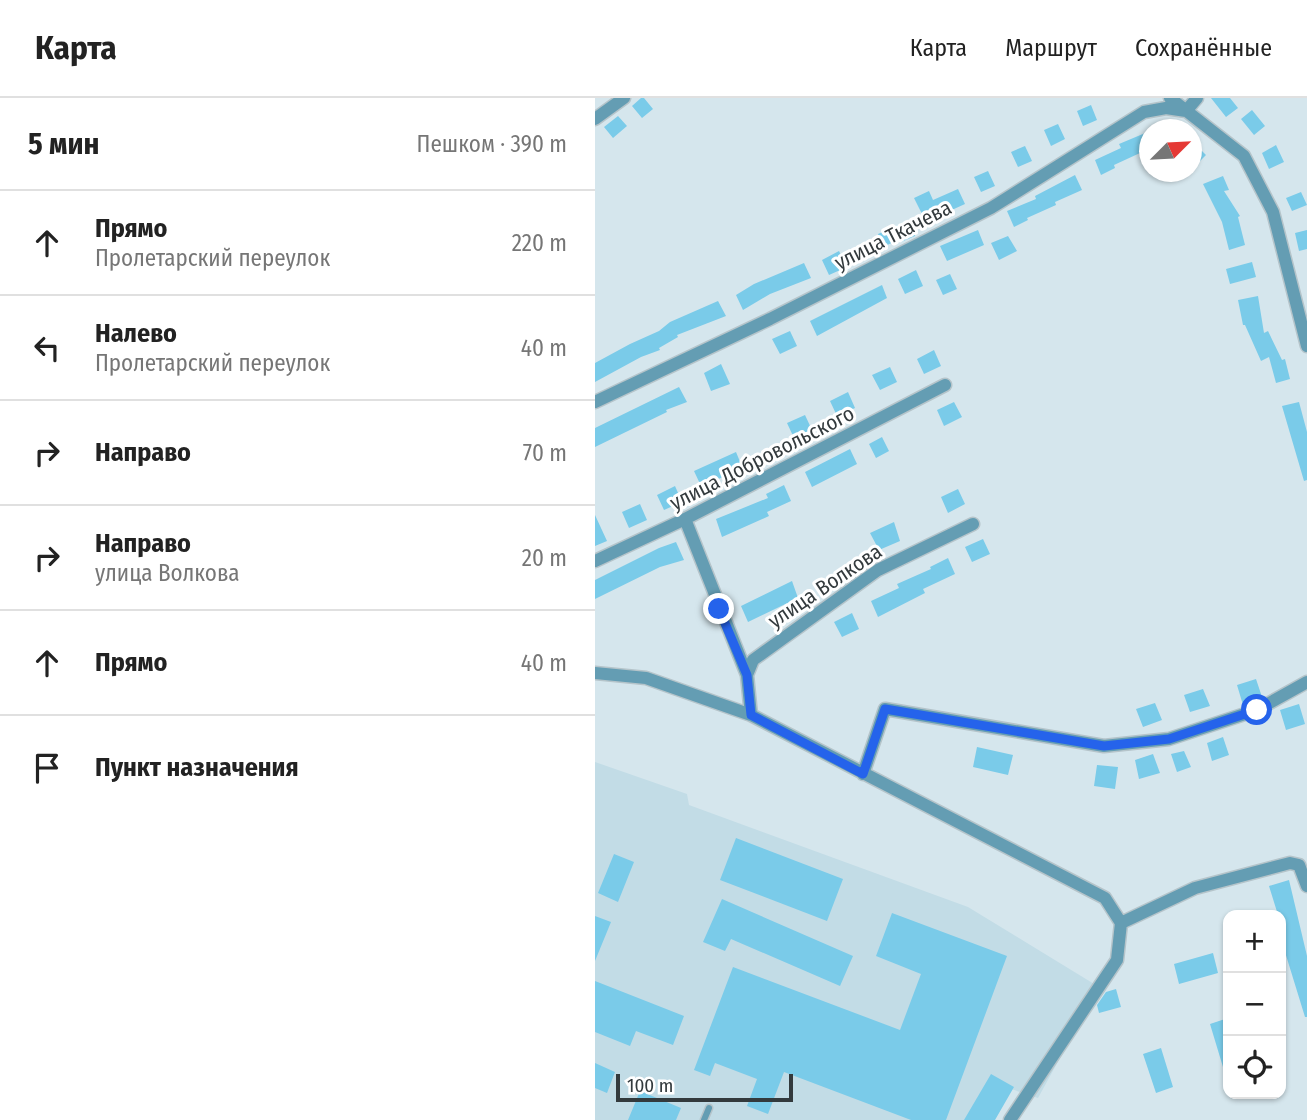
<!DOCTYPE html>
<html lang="ru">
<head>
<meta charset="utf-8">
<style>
	body { margin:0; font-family:"Fira Sans Condensed",sans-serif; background:#f2f2f2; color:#222 }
	.controls { position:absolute; right:21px; bottom:21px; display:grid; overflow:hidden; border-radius:14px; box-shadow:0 2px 5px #0004 }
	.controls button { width:63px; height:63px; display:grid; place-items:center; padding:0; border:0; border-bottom:2px solid #e0e0e0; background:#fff; color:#222; font:35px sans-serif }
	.compass { position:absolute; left:544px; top:21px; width:63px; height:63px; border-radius:50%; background:#fff; box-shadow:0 2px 5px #0004; rotate:66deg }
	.scale { position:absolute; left:21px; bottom:18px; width:177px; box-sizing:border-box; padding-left:7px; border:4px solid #333a3d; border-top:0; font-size:19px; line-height:24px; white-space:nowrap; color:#333a3d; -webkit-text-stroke:5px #fff; paint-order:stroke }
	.stop { position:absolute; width:21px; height:21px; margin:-16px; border:5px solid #2563eb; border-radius:50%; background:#fff }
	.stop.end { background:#2563eb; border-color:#fff; box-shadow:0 2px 7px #0008 }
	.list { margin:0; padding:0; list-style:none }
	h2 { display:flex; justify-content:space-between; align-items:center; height:91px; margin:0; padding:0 28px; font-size:30px }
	h2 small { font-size:23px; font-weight:400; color:#767676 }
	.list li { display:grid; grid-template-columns:46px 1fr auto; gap:21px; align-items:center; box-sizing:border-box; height:105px; padding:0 28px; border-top:2px solid #e0e0e0 }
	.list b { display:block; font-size:26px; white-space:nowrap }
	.list p { margin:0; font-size:23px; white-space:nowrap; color:#767676 }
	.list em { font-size:23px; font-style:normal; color:#767676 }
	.icon { flex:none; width:38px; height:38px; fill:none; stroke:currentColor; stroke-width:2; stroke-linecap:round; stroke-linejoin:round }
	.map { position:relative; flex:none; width:712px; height:1022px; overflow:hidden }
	header { display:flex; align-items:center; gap:42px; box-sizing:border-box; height:98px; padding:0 35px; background:#fff; border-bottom:2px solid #e0e0e0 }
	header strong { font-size:33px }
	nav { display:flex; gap:38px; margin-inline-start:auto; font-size:24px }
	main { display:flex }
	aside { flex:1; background:#fff }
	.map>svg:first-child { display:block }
	.built { fill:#c2dce6 }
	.building { fill:#7acbe9 }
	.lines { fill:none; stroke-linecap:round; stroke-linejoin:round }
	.service-casing { stroke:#b5c4ca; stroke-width:9 }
	.minor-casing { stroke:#b5c4ca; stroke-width:15 }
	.service { stroke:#649db3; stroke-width:6 }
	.minor { stroke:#649db3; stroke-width:12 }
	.route { stroke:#2563eb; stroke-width:9 }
	.labels { text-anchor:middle; stroke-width:6; stroke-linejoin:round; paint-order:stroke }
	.street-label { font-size:21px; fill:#333a3d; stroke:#fff }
</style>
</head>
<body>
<header>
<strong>Карта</strong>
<nav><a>Карта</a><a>Маршрут</a><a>Сохранённые</a></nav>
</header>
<main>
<aside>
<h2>5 мин<small>Пешком · 390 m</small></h2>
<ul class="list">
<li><svg class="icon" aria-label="ahead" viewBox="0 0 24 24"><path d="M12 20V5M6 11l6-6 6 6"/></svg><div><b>Прямо</b><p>Пролетарский переулок</p></div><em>220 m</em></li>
<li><svg class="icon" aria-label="left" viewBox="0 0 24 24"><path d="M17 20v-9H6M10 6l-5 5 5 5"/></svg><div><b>Налево</b><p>Пролетарский переулок</p></div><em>40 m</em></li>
<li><svg class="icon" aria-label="right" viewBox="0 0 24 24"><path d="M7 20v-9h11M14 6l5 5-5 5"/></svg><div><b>Направо</b></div><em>70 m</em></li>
<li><svg class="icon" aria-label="right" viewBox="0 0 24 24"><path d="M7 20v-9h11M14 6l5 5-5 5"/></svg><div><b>Направо</b><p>улица Волкова</p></div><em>20 m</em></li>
<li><svg class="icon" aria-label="ahead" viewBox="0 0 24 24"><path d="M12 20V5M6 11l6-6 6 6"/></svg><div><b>Прямо</b></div><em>40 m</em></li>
<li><svg class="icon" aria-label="arrive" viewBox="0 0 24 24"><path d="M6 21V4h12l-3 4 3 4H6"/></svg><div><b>Пункт назначения</b></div></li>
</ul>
</aside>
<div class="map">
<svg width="712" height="1022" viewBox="0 0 712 1022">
	<rect width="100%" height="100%" fill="#d5e6ed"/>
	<path class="built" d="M 0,664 L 92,696 L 94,707 L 373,809 L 504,889 L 443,1000 L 407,988 L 380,1022 L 0,1022 Z"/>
	<path class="building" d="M 46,0 L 49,0 L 58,11 L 47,20 L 37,8 Z
		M 616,0 L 635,0 L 643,10 L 631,19 Z
		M 496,7 L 502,22 L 488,28 L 482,13 Z
		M 657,12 L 670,28 L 659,37 L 646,21 Z
		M 23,18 L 32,28 L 18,40 L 9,29 Z
		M 463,26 L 470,41 L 456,48 L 449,32 Z
		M 555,33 L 555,48 L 544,52 L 545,55 L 519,67 L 520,70 L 506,77 L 500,62 L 526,50 L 524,46 Z
		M 601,47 L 611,57 L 597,71 L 597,52 Z
		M 681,47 L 689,64 L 674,71 L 667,55 Z
		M 430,48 L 437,63 L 423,69 L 416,54 Z
		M 393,73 L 400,88 L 386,94 L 379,79 Z
		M 480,77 L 487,92 L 460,104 L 461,107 L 432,120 L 433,122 L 419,129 L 412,113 L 441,101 L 440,98 Z
		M 628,78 L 634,92 L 629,93 L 645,118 L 643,119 L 650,147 L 634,152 L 627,124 L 608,86 Z
		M 363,91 L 370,106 L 317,130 L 320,138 L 306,144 L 305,141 L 288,149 L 283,136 L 327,116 L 319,100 L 334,93 L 338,102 Z
		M 706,94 L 712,107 L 697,113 L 691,100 Z
		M 383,132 L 389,147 L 352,163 L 345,148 Z
		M 712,132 L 712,151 L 704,153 L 700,135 Z
		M 413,138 L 422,153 L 404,162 L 396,145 Z
		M 244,153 L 252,169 L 234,177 L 227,162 Z
		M 657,164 L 661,179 L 635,186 L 631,171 Z
		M 209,165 L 216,180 L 175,196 L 148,212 L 141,197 L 159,186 Z
		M 321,172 L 328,188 L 310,196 L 303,181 Z
		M 355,176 L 362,191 L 348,197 L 341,182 Z
		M 287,187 L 292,200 L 222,238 L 215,223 Z
		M 663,198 L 669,235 L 673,233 L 687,262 L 690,261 L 695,281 L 681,285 L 674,259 L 666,263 L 650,227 L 648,227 L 643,202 Z
		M 123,203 L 131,218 L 82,237 L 83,239 L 64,250 L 65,252 L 46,259 L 0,284 L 0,265 L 35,246 L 64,233 L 75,224 Z
		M 195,233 L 202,248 L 185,256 L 177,241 Z
		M 339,252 L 346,268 L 329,276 L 322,261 Z
		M 126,266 L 135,286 L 116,293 L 109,275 Z
		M 295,269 L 302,284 L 285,292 L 277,277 Z
		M 84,289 L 92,304 L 71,312 L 72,314 L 0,349 L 0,330 Z
		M 253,294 L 260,310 L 242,318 L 235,303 Z
		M 359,304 L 367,319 L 349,328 L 342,312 Z
		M 704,304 L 712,334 L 712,382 L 709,383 L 687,308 Z
		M 210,317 L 217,332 L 199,340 L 192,325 Z
		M 287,339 L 294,353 L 281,360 L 274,346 Z
		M 255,351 L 262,366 L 217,389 L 210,374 Z
		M 141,354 L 148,371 L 106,388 L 99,373 Z
		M 189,387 L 196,403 L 172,414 L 174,418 L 127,439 L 121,421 L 173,400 L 171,396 Z
		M 80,388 L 87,404 L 69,412 L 62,397 Z
		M 363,391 L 370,406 L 353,415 L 346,399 Z
		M 45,406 L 52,422 L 34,430 L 27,414 Z
		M 0,417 L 12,443 L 0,448 Z
		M 299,424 L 305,443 L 284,452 L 275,435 Z
		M 388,441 L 395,456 L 377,464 L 370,449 Z
		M 81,444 L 89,462 L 65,469 L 0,501 L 0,482 L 64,450 Z
		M 353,460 L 360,476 L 328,491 L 330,495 L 283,519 L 276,503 L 304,490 L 302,486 L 336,471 L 335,469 Z
		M 197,483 L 203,500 L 153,524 L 146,508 Z
		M 257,515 L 264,531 L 247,539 L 239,524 Z
		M 661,581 L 667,599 L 648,607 L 642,587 Z
		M 608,591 L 615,608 L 595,614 L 589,597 Z
		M 560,605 L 567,622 L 548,629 L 541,611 Z
		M 704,606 L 710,626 L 691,632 L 685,612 Z
		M 628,639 L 634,657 L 617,663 L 612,645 Z
		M 382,649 L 418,657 L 413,677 L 378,669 Z
		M 589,653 L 596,669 L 582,674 L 576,656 Z
		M 558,656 L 565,675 L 544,681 L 540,662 Z
		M 502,667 L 523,669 L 520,691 L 499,688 Z
		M 141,740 L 248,781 L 232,823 L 125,782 Z
		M 19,756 L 39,764 L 23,804 L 3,795 Z
		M 694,782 L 712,858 L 712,919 L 710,919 L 686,841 L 689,841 L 686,817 L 683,817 L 674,788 Z
		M 127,801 L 258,858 L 245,888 L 136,841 L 130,853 L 108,844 Z
		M 297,815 L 412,858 L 351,1022 L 316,1022 L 189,974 L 173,1016 L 152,1008 L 162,981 L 120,965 L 115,978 L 99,972 L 138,869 L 305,932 L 326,876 L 281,858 Z
		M 0,818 L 16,824 L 0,863 Z
		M 618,855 L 623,875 L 584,886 L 579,866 Z
		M 0,883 L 89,918 L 78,947 L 41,933 L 35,948 L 0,934 Z
		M 521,891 L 526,909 L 504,915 L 502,907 L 511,894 Z
		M 633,920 L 633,979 L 631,979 L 615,926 Z
		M 566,950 L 578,989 L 561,995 L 548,956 Z
		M 0,965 L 20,974 L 12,995 L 0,990 Z
		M 396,976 L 419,989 L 400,1022 L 369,1022 Z
		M 45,993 L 86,1010 L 81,1022 L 33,1022 Z"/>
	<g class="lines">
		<defs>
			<path id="service" d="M 109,1022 L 114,1010"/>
			<path id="minor" d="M 575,0 L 649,58 L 678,114 L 712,248
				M 0,21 L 29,0
				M 0,304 L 175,221 L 396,110 L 549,14 L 571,10 L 591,13 L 602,0
				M 90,421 L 152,577
				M 0,463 L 90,421 L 350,287
				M 0,575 L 51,580 L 156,617 L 510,800 L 526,825 L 522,862 L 415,1022
				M 156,617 L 152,577 L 158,562 L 283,472 L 378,426
				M 268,676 L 290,611 L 509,648 L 574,641 L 662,612 L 712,584
				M 526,825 L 600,790 L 695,765 L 704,767 L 712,788"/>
		</defs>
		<use href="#service" class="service-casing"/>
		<use href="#minor" class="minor-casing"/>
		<use href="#service" class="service"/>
		<use href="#minor" class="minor"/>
	</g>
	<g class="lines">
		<path class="route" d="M 124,511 L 152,577 L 156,617 L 268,676 L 290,611 L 509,648 L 574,641 L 662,612"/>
	</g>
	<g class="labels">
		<g class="street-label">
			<text transform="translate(298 137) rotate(-27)" y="7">улица Ткачева</text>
			<text transform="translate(167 360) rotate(-27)" y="7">улица Добровольского</text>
			<text transform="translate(230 488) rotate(-34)" y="7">улица Волкова</text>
		</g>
	</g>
</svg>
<div class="controls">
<button>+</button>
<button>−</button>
<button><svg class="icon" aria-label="locate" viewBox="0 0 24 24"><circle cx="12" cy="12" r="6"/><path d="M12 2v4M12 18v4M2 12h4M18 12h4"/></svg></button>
</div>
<svg class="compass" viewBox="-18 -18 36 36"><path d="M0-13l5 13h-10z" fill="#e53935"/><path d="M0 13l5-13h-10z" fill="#767676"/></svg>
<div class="scale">100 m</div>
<div class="stop" style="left:662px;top:612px"></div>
<div class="stop end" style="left:124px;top:511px"></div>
</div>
</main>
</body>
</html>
